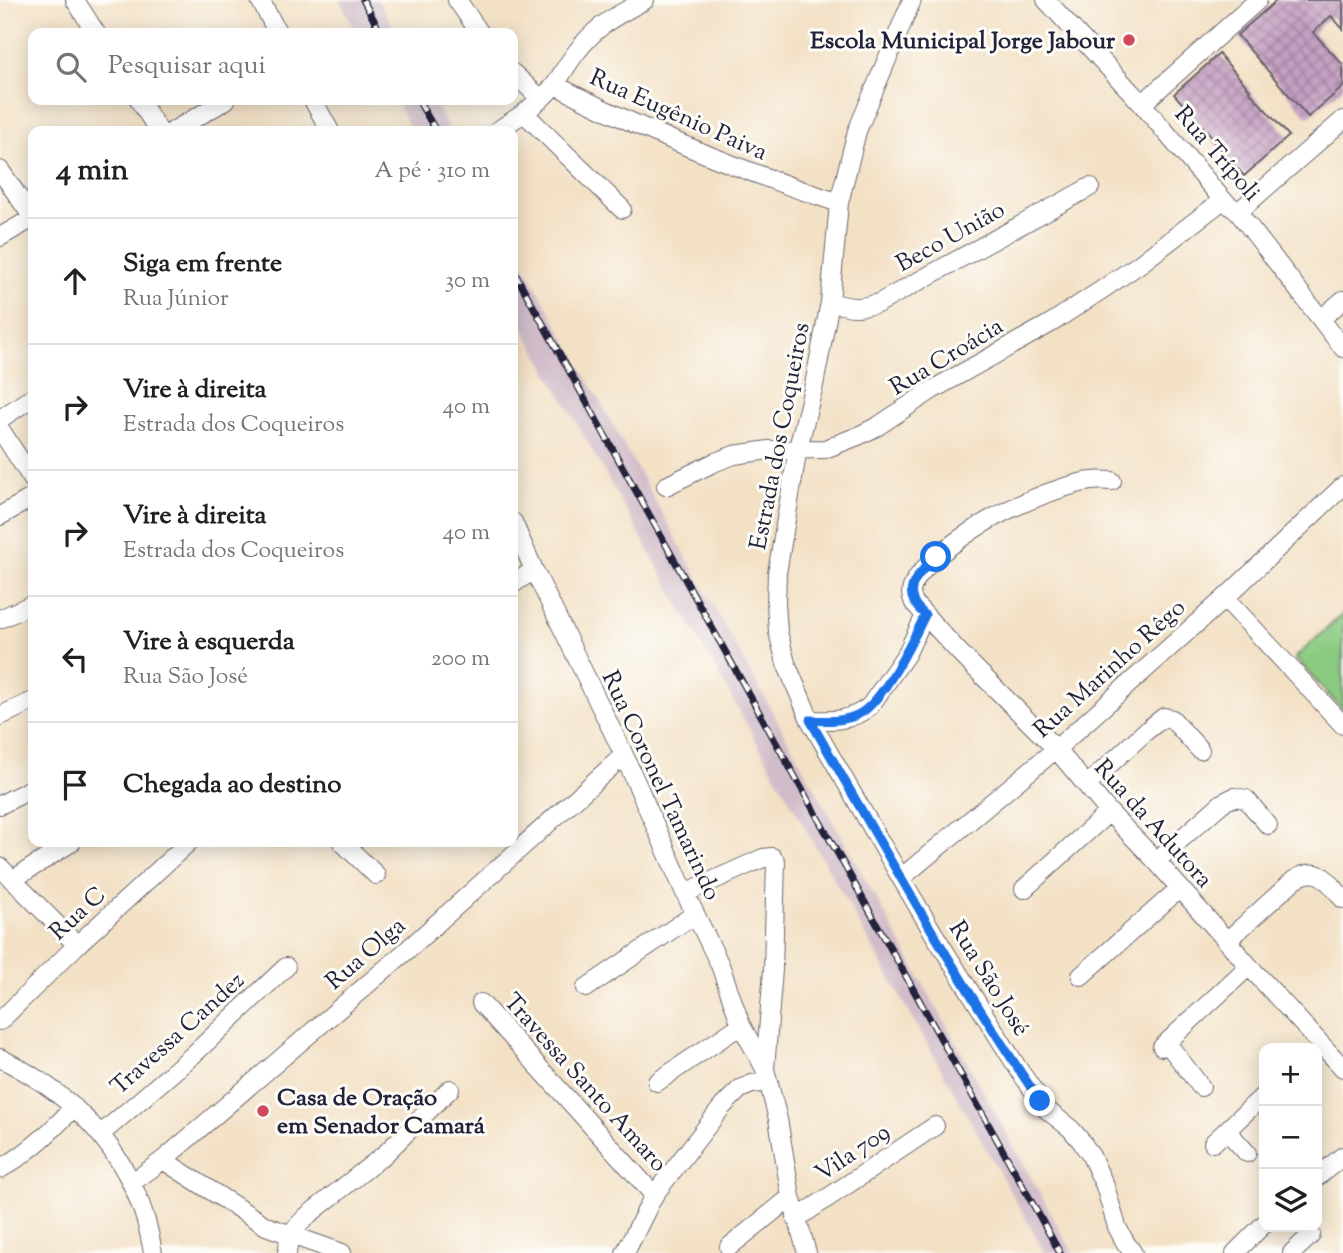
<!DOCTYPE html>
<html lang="pt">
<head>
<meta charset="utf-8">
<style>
	body { margin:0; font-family:"Sorts Mill Goudy",serif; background:#f6f6f6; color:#202124 }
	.controls { position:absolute; right:21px; bottom:21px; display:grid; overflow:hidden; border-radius:14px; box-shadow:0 4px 18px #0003 }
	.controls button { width:63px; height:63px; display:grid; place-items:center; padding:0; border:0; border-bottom:2px solid #e0e0e0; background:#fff; color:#202124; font:35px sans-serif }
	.stop { position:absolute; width:21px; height:21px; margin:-16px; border:5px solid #1a73e8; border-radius:50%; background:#fff }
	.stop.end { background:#1a73e8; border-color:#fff; box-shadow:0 2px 7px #0008 }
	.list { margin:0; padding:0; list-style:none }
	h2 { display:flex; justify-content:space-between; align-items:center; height:91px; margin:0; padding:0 28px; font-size:30px }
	h2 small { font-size:23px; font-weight:400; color:#757577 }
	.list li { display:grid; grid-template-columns:46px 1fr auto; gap:21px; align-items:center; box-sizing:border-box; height:126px; padding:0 28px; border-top:2px solid #e0e0e0 }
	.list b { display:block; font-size:26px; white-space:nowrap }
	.list p { margin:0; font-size:23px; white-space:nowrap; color:#757577 }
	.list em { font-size:23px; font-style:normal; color:#757577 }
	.icon { flex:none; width:38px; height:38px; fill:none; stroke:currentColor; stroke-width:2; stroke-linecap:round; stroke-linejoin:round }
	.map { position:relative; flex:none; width:1343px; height:1253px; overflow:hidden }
	.search { position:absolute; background:#fff; box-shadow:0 4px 18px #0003; left:28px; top:28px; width:490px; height:77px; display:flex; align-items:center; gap:18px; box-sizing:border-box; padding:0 24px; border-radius:14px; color:#757577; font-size:26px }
	.panel { position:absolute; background:#fff; box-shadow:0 4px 18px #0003; left:28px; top:126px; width:490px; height:721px; border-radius:14px }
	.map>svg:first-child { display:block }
	.railway { fill:#d1bdca }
	.pitch { fill:#8aca81; stroke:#56765e; stroke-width:2 }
	.building { fill:url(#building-cross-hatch) }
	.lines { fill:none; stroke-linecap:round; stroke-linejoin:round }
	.minor-casing { stroke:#6b656c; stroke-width:20 }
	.minor { stroke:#fff; stroke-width:18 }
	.rail-casing { stroke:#22223b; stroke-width:7 }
	.rail { stroke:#fdfcf7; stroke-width:4.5; stroke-dasharray:13; stroke-linecap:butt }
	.route { stroke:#1a73e8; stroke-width:9 }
	.poi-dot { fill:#d1495b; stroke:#fdfcf7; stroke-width:2.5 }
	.labels { text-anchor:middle; stroke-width:6; stroke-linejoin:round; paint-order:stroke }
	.poi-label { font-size:24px; font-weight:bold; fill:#22223b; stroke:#fdfcf7; text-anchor:end }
	.street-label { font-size:24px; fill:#22223b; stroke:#fdfcf7 }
</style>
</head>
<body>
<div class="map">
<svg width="1343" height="1253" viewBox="0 0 1343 1253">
	<defs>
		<pattern id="building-cross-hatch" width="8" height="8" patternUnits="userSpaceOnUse" patternTransform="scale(1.75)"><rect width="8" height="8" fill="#c59fc2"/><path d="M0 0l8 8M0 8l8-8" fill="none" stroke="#a0819f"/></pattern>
	</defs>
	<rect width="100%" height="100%" fill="#fdfcf7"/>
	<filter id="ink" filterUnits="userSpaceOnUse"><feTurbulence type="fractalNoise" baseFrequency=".0143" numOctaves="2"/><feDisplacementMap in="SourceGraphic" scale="14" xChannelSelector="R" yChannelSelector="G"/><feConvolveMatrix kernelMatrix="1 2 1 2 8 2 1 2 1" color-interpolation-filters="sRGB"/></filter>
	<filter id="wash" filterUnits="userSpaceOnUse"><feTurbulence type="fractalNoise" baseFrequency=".00686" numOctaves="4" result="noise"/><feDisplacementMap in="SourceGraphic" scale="28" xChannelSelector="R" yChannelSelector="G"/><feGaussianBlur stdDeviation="1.57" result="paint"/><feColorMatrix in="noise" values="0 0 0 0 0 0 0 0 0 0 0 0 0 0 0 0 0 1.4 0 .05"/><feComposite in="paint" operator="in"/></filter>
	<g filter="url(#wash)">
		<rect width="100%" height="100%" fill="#f3e1c6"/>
		<path class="railway" d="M 339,0 L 378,0 L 396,33 L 357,33 Z
			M 395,100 L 433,100 L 450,131 L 412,131 Z
			M 513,245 L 1073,1253 L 1045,1253 L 513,310 Z"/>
		<path class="pitch" d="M 1343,614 L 1343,710 L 1295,658 Z"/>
		<g id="blocks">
			<path class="building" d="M 1277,0 L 1343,0 L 1343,29 L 1331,16 L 1313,32 L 1343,65 L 1343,87 L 1308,117 L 1237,35 Z
				M 1219,54 L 1250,90 L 1249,91 L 1289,136 L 1244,176 L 1212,140 L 1214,139 L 1174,94 Z"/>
		</g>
	</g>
	<g filter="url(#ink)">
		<use href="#blocks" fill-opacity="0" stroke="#6b656c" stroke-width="2"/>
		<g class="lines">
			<defs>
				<path id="minor" d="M 75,0 L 96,33
					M 260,0 L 278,33
					M 457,0 L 480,33
					M 912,0 L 857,131 L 839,203 L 830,302 L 814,385 L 798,448 L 777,573 L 776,603 L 778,632 L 786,663 L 810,720 L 901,878 L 934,934 L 1019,1070 L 1047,1110 L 1071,1129 L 1081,1141 L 1091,1156 L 1105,1186 L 1117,1227 L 1125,1242 L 1133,1253
					M 1046,0 L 1142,104 L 1223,200 L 1238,212 L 1343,348
					M 513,73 L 541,99
					M 555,85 C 568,63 582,41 603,25 C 616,15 631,8 645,0
					M 139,100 L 159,131
					M 313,100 L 330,131
					M 1142,104 L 1258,0
					M 173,131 L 226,100
					M 497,131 L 524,113
					M 0,170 L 33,218
					M 622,209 L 524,113 L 541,99 L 555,85 C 646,132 742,171 839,203
					M 1238,212 L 1343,120
					M 0,237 L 33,218
					M 830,302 C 851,308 858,309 879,303 L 1090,187
					M 1321,319 L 1343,300
					M 0,419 L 33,397
					M 0,429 L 33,480
					M 1112,481 C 1101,480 1091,480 1080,483 C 1056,489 1031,499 1008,510 C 985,521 912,565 911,593 C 911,596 913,600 914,603 L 959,652 L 1056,749 L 1109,812 L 1156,861 L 1249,966 L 1343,1068
					M 666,486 L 713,463 L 734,455 L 769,450 L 825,449 L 858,436 L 878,426 L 932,390 L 1051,323 L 1100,291 L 1141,263 L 1223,200
					M 0,516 L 33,497
					M 513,522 L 534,570 L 624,755 L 685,893 L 720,965 L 741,1025 L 765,1069
					M 513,584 L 534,570
					M 1225,598 L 1343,725
					M 0,619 L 33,604
					M 0,716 L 33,701
					M 810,720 C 833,721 852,721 870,706 L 907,653 L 925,615
					M 1087,785 L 1146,731 L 1164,717 L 1172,719 L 1200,750
					M 0,805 L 33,788
					M 342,842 L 376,875
					M 1156,861 L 1222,803 L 1234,797 L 1246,799 L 1268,825
					M 0,867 L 77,945
					M 901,878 L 1056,749 L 1225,598 L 1343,486
					M 12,880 L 72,842
					M 1024,889 L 1109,812
					M 685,893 L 763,858 L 772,857 L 776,862 L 773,970 L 765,1069 L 778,1119 L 791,1197 L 807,1253
					M 1227,941 L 1294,880 C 1318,864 1328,880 1343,899
					M 1081,976 L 1180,888
					M 586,988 L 695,914
					M 481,1003 L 654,1195
					M 0,1021 L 77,945 L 189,842
					M 1167,1043 L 1201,1087
					M 1162,1047 L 1249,966
					M 0,1058 C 81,1098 139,1162 153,1253
					M 657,1082 L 741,1025
					M 1227,1131 L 1247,1153
					M 101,1134 L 194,1054 L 286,967
					M 1213,1143 L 1264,1095
					M 163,1160 L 266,1226 L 342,1253
					M 0,1169 C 29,1153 52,1131 74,1107
					M 1317,1177 L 1343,1156
					M 133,1182 L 163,1160 L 405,952 L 624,755
					M 796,1219 L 935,1126
					M 729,1247 L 791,1197
					M 287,1253 L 290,1234 L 307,1216 L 385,1154 L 450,1089
					M 625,1253 L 654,1195 L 722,1107 L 740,1089 L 752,1084 L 769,1082
					M 1235,1253 L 1264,1224
					M 1292,1253 L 1311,1235"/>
			</defs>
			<use href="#minor" class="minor-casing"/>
			<use href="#minor" class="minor"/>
			<defs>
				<path id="rail" d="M 363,0 L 381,33
					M 418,100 L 436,131
					M 513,270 L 1060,1253"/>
			</defs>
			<use href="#rail" class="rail-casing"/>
			<use href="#rail" class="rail"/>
		</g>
	</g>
	<g class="lines" filter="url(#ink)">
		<path class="route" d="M 936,557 C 925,568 904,584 914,602 C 916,607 921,611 925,615 C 913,640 883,702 859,714 C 843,722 827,721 810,720 C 884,849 956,978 1040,1101"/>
	</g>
	<g class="poi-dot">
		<circle cx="1129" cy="40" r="7"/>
		<circle cx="263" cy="1111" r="7"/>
	</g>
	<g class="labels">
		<g class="poi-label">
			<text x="1115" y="48">Escola Municipal Jorge Jabour</text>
			<text x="277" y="1105" text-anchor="start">Casa de Oração<tspan x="277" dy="28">em Senador Camará</tspan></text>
		</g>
		<g class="street-label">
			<text transform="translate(679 114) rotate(24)" y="8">Rua Eugênio Paiva</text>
			<text transform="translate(1218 153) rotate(49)" y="8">Rua Trípoli</text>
			<text transform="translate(950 236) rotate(-29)" y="8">Beco União</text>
			<text transform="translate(946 356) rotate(-31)" y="8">Rua Croácia</text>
			<text transform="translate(779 436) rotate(-79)" y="8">Estrada dos Coqueiros</text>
			<text transform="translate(1109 668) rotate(-42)" y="8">Rua Marinho Rêgo</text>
			<text transform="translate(662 785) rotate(65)" y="8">Rua Coronel Tamarindo</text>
			<text transform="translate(1154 823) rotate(48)" y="8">Rua da Adutora</text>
			<text transform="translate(77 913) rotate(-43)" y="8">Rua C</text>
			<text transform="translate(365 953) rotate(-41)" y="8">Rua Olga</text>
			<text transform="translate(990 978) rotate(58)" y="8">Rua São José</text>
			<text transform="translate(177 1033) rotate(-42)" y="8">Travessa Candez</text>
			<text transform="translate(586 1082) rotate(48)" y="8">Travessa Santo Amaro</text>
			<text transform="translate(852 1152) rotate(-34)" y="8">Vila 709</text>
		</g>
	</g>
</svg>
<div class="controls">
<button>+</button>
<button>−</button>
<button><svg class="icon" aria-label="layers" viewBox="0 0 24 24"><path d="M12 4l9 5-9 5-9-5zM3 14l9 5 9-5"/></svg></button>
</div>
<div class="stop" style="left:936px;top:557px"></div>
<div class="stop end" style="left:1040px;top:1101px"></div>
<div class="search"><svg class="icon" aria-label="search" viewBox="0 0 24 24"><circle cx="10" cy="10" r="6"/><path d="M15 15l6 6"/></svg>Pesquisar aqui</div>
<section class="panel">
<h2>4 min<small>A pé · 310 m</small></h2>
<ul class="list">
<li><svg class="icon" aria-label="ahead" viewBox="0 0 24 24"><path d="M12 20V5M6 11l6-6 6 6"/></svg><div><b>Siga em frente</b><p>Rua Júnior</p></div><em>30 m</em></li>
<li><svg class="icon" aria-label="right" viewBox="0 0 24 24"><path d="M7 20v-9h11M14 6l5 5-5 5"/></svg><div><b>Vire à direita</b><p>Estrada dos Coqueiros</p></div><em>40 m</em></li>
<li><svg class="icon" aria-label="right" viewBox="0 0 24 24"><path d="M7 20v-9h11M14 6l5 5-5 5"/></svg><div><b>Vire à direita</b><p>Estrada dos Coqueiros</p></div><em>40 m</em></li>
<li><svg class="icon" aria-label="left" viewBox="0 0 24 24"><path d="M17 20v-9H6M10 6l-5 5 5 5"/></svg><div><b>Vire à esquerda</b><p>Rua São José</p></div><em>200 m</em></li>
<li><svg class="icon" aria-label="arrive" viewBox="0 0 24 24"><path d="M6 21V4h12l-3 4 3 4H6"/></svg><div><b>Chegada ao destino</b></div></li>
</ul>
</section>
</div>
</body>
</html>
